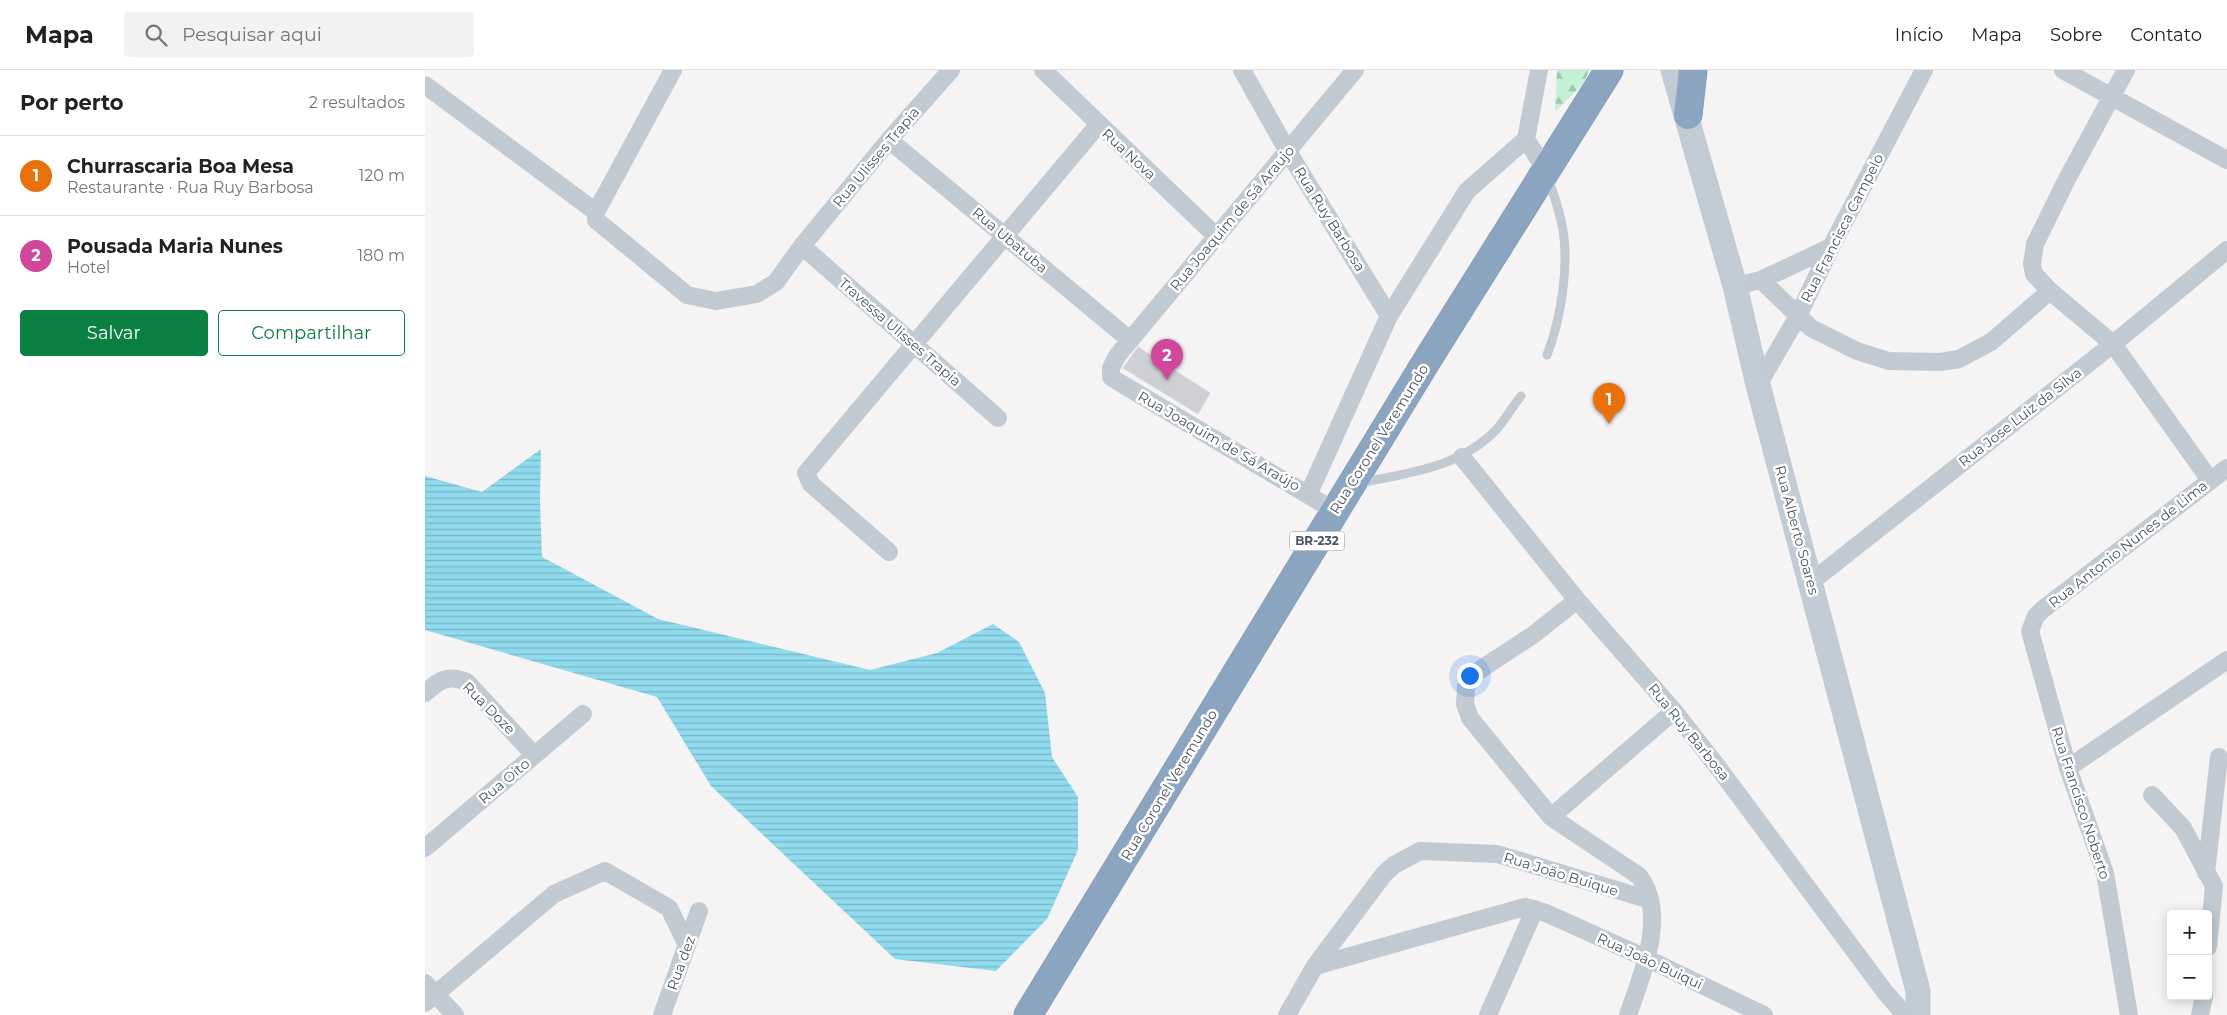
<!DOCTYPE html>
<html lang="pt">
<head>
<meta charset="utf-8">
<style>
	body { margin:0; font-family:Montserrat,sans-serif; background:#f2f2f2; color:#222 }
	.controls { position:absolute; right:15px; bottom:15px; display:grid; overflow:hidden; border-radius:5px; box-shadow:0 2px 12px #0003 }
	.controls button { width:45px; height:45px; display:grid; place-items:center; padding:0; border:0; border-bottom:1px solid #e0e0e0; background:#fff; color:#222; font:25px sans-serif }
	.you { position:absolute; left:1044px; top:605px; width:18px; height:18px; margin:-12px; border:4px solid #fff; border-radius:50%; background:#1a73e8; box-shadow:0 0 0 8px #1a73e833 }
	.badge { display:grid; place-items:center; width:32px; height:32px; border-radius:50%; background:#0b8043; color:#fff; font-size:16px; font-weight:700 }
	.pin { position:absolute; translate:-50% -41px; filter:drop-shadow(0 1px 2px #0008) }
	.pin::after { content:''; position:absolute; top:26px; width:18px; height:15px; background:inherit; clip-path:polygon(0 0,100% 0,50% 100%) }
	.list { margin:0; padding:0; list-style:none }
	h2 { display:flex; justify-content:space-between; align-items:center; height:65px; margin:0; padding:0 20px; font-size:21px }
	h2 small { font-size:16px; font-weight:400; color:#767676 }
	.list li { display:grid; grid-template-columns:32px 1fr auto; gap:15px; align-items:center; box-sizing:border-box; height:80px; padding:0 20px; border-top:1px solid #e0e0e0 }
	.list b { display:block; font-size:19px; white-space:nowrap }
	.list p { margin:0; font-size:16px; white-space:nowrap; color:#767676 }
	.list em { font-size:16px; font-style:normal; color:#767676 }
	.actions { display:flex; gap:10px; padding:15px 20px }
	.actions a { flex:1; padding:11px 0; border:1px solid #0b8043; border-radius:5px; text-align:center; font-size:18px; color:#0b8043 }
	.actions .main { background:#0b8043; color:#fff }
	.icon { flex:none; width:28px; height:28px; fill:none; stroke:currentColor; stroke-width:2; stroke-linecap:round; stroke-linejoin:round }
	.map { position:relative; flex:none; width:1802px; height:945px; overflow:hidden }
	header { display:flex; align-items:center; gap:30px; box-sizing:border-box; height:70px; padding:0 25px; background:#fff; border-bottom:1px solid #e0e0e0 }
	header strong { font-size:24px }
	nav { display:flex; gap:28px; margin-inline-start:auto; font-size:18px }
	.search { width:350px; height:45px; background:#f2f2f2; display:flex; align-items:center; gap:12px; box-sizing:border-box; padding:0 18px; border-radius:5px; color:#767676; font-size:19px }
	main { display:flex }
	aside { flex:1; background:#fff }
	.map>svg:first-child { display:block }
	.forest { fill:url(#forest-firs) }
	.water { fill:url(#water-rules) }
	.building { fill:#cdcfd5; stroke:#d7d9de }
	.lines { fill:none; stroke-linecap:round; stroke-linejoin:round }
	.highway-casing { stroke:#7690ad; stroke-width:29 }
	.lane { stroke:#c1cad2; stroke-width:9 }
	.street { stroke:#c1cad2; stroke-width:18 }
	.secondary { stroke:#c1cbd6; stroke-width:25 }
	.highway { stroke:#8ba5c1; stroke-width:28 }
	.labels { text-anchor:middle; stroke-width:5; stroke-linejoin:round; paint-order:stroke }
	.shield { fill:#fff; stroke:#808990; stroke-width:1 }
	.shield-label { font-size:12px; font-weight:bold; fill:#4a5661 }
	.street-label { font-size:14px; fill:#4a5661; stroke:#fff }
</style>
</head>
<body>
<header>
<strong>Mapa</strong>
<div class="search"><svg class="icon" aria-label="search" viewBox="0 0 24 24"><circle cx="10" cy="10" r="6"/><path d="M15 15l6 6"/></svg>Pesquisar aqui</div>
<nav><a>Início</a><a>Mapa</a><a>Sobre</a><a>Contato</a></nav>
</header>
<main>
<aside>
<h2>Por perto<small>2 resultados</small></h2>
<ul class="list">
<li><span class="badge" style="background:#e8710a">1</span><div><b>Churrascaria Boa Mesa</b><p>Restaurante · Rua Ruy Barbosa</p></div><em>120 m</em></li>
<li><span class="badge" style="background:#d1479c">2</span><div><b>Pousada Maria Nunes</b><p>Hotel</p></div><em>180 m</em></li>
</ul>
<div class="actions"><a class="main">Salvar</a><a>Compartilhar</a></div>
</aside>
<div class="map">
<svg width="1802" height="945" viewBox="0 0 1802 945">
	<defs>
		<pattern id="forest-firs" width="22" height="20" patternUnits="userSpaceOnUse" patternTransform="scale(1.25)"><rect width="22" height="20" fill="#c3f1d5"/><path d="M5 1l3.5 6h-7zM16 11l3.5 6h-7z" fill="#a0c6b0"/></pattern>
		<pattern id="water-rules" width="6" height="5" patternUnits="userSpaceOnUse" patternTransform="scale(1.25)"><rect width="6" height="5" fill="#90daee"/><path d="M0 2.5h6" fill="none" stroke="#78b4c4"/></pattern>
	</defs>
	<rect width="100%" height="100%" fill="#f5f3f3"/>
	<path class="forest" d="M 1132,0 L 1165,0 L 1157,15 L 1130,42 Z"/>
	<path class="water" d="M 116,379 L 115,432 L 117,487 L 233,549 L 445,600 L 512,583 L 568,554 L 594,572 L 620,623 L 627,687 L 653,727 L 653,780 L 622,849 L 571,901 L 470,889 L 286,716 L 232,627 L 0,560 L 0,406 L 57,422 Z"/>
	<path class="building" d="M 713,277 L 785,323 L 773,344 L 698,298 Z"/>
	<g class="lines">
		<defs>
			<path id="highway" d="M 1263,45 L 1268,0
				M 603,945 L 1001,292 L 1184,0"/>
		</defs>
		<use href="#highway" class="highway-casing"/>
		<path class="lane" d="M 1122,285 C 1136,249 1145,194 1137,155 C 1134,139 1128,123 1123,107
			M 934,413 C 983,403 1034,398 1071,360 C 1080,350 1087,337 1096,326"/>
		<path class="street" d="M 248,0 L 171,142 L 171,150 L 262,225 L 291,231 L 332,224 L 351,212 L 377,176 L 464,70 L 526,0
			M 618,0 L 791,166
			M 817,0 L 862,80 L 964,246
			M 1114,0 L 1101,69 L 1121,101
			M 1638,0 L 1802,90
			M 1701,0 L 1642,109 L 1610,174 L 1607,194 L 1609,204 L 1625,221 L 1688,274 L 1785,410
			M 0,15 L 171,142
			M 464,70 L 705,270
			M 377,176 L 573,348
			M 1336,210 L 1386,258 L 1432,281 L 1464,291 L 1515,292 L 1534,289 L 1566,272 L 1625,221
			M 1310,216 L 1336,210 L 1406,177
			M 1333,315 L 1373,246 L 1406,177 L 1499,0
			M 1037,387 L 1152,530 L 1249,641 L 1295,700 L 1460,922 L 1480,945
			M 884,423 L 964,246 L 1042,121 L 1101,69
			M 910,441 L 697,314 L 686,307 L 686,298 L 692,286 L 930,0
			M 464,482 L 386,414 L 381,403 L 673,55
			M 1386,512 L 1688,274 L 1802,180
			M 1152,530 L 1108,565 L 1050,603 L 1041,617 L 1040,634 L 1045,648 L 1126,747 L 1214,806 C 1243,844 1217,905 1203,945
			M 0,623 C 15,610 22,604 42,612 L 109,685
			M 1643,698 L 1802,590
			M 1727,725 L 1758,758 L 1789,816 L 1783,877
			M 1126,747 L 1249,641
			M 0,778 L 158,644
			M 1781,803 L 1794,687
			M 890,896 L 1100,837 L 1121,843 L 1223,889 L 1339,945
			M 0,913 L 30,945
			M 0,933 L 129,824 L 180,801 L 244,838 L 262,875
			M 237,945 L 274,841
			M 862,945 L 890,896 L 959,804 L 969,795 L 995,781 L 1072,784 L 1225,830
			M 1063,945 L 1110,839
			M 1704,945 L 1680,803 L 1643,698 L 1605,561 L 1611,546 L 1617,540 L 1802,398
			M 1775,945 L 1779,926"/>
		<path class="secondary" d="M 1248,0 L 1310,216 L 1333,315 L 1493,921 L 1493,945"/>
		<use href="#highway" class="highway"/>
	</g>
	<g class="labels">
		<rect class="shield" x="864.5" y="461.5" width="55" height="19" rx="4"/>
		<g class="shield-label">
			<text x="892" y="475">BR-232</text>
		</g>
		<g class="street-label">
			<text transform="translate(704 84) rotate(43)" y="5">Rua Nova</text>
			<text transform="translate(451 87) rotate(-50)" y="5">Rua Ulisses Trapia</text>
			<text transform="translate(807 148) rotate(-50)" y="5">Rua Joaquim de Sá Araujo</text>
			<text transform="translate(905 149) rotate(58)" y="5">Rua Ruy Barbosa</text>
			<text transform="translate(1417 158) rotate(-63)" y="5">Rua Francisca Campelo</text>
			<text transform="translate(585 170) rotate(40)" y="5">Rua Ubatuba</text>
			<text transform="translate(475 262) rotate(41)" y="5">Travessa Ulisses Trapia</text>
			<text transform="translate(1595 347) rotate(-38)" y="5">Rua Jose Luiz da Silva</text>
			<text transform="translate(954 369) rotate(-58)" y="5">Rua Coronel Veremundo</text>
			<text transform="translate(794 371) rotate(30)" y="5">Rua Joaquim de Sá Araújo</text>
			<text transform="translate(1372 460) rotate(75)" y="5">Rua Alberto Soares</text>
			<text transform="translate(1703 474) rotate(-38)" y="5">Rua Antonio Nunes de Lima</text>
			<text transform="translate(64 638) rotate(45)" y="5">Rua Doze</text>
			<text transform="translate(1264 662) rotate(51)" y="5">Rua Ruy Barbosa</text>
			<text transform="translate(79 711) rotate(-40)" y="5">Rua Oito</text>
			<text transform="translate(744 715) rotate(-59)" y="5">Rua Coronel Veremundo</text>
			<text transform="translate(1656 733) rotate(72)" y="5">Rua Francisco Noberto</text>
			<text transform="translate(1136 804) rotate(17)" y="5">Rua João Buique</text>
			<text transform="translate(1225 891) rotate(25)" y="5">Rua João Buiqui</text>
			<text transform="translate(256 893) rotate(-70)" y="5">Rua dez</text>
		</g>
	</g>
</svg>
<div class="controls">
<button>+</button>
<button>−</button>
</div>
<div class="you"></div>
<div class="pin badge" style="left:1184px;top:354px;background:#e8710a">1</div>
<div class="pin badge" style="left:742px;top:310px;background:#d1479c">2</div>
</div>
</main>
</body>
</html>
